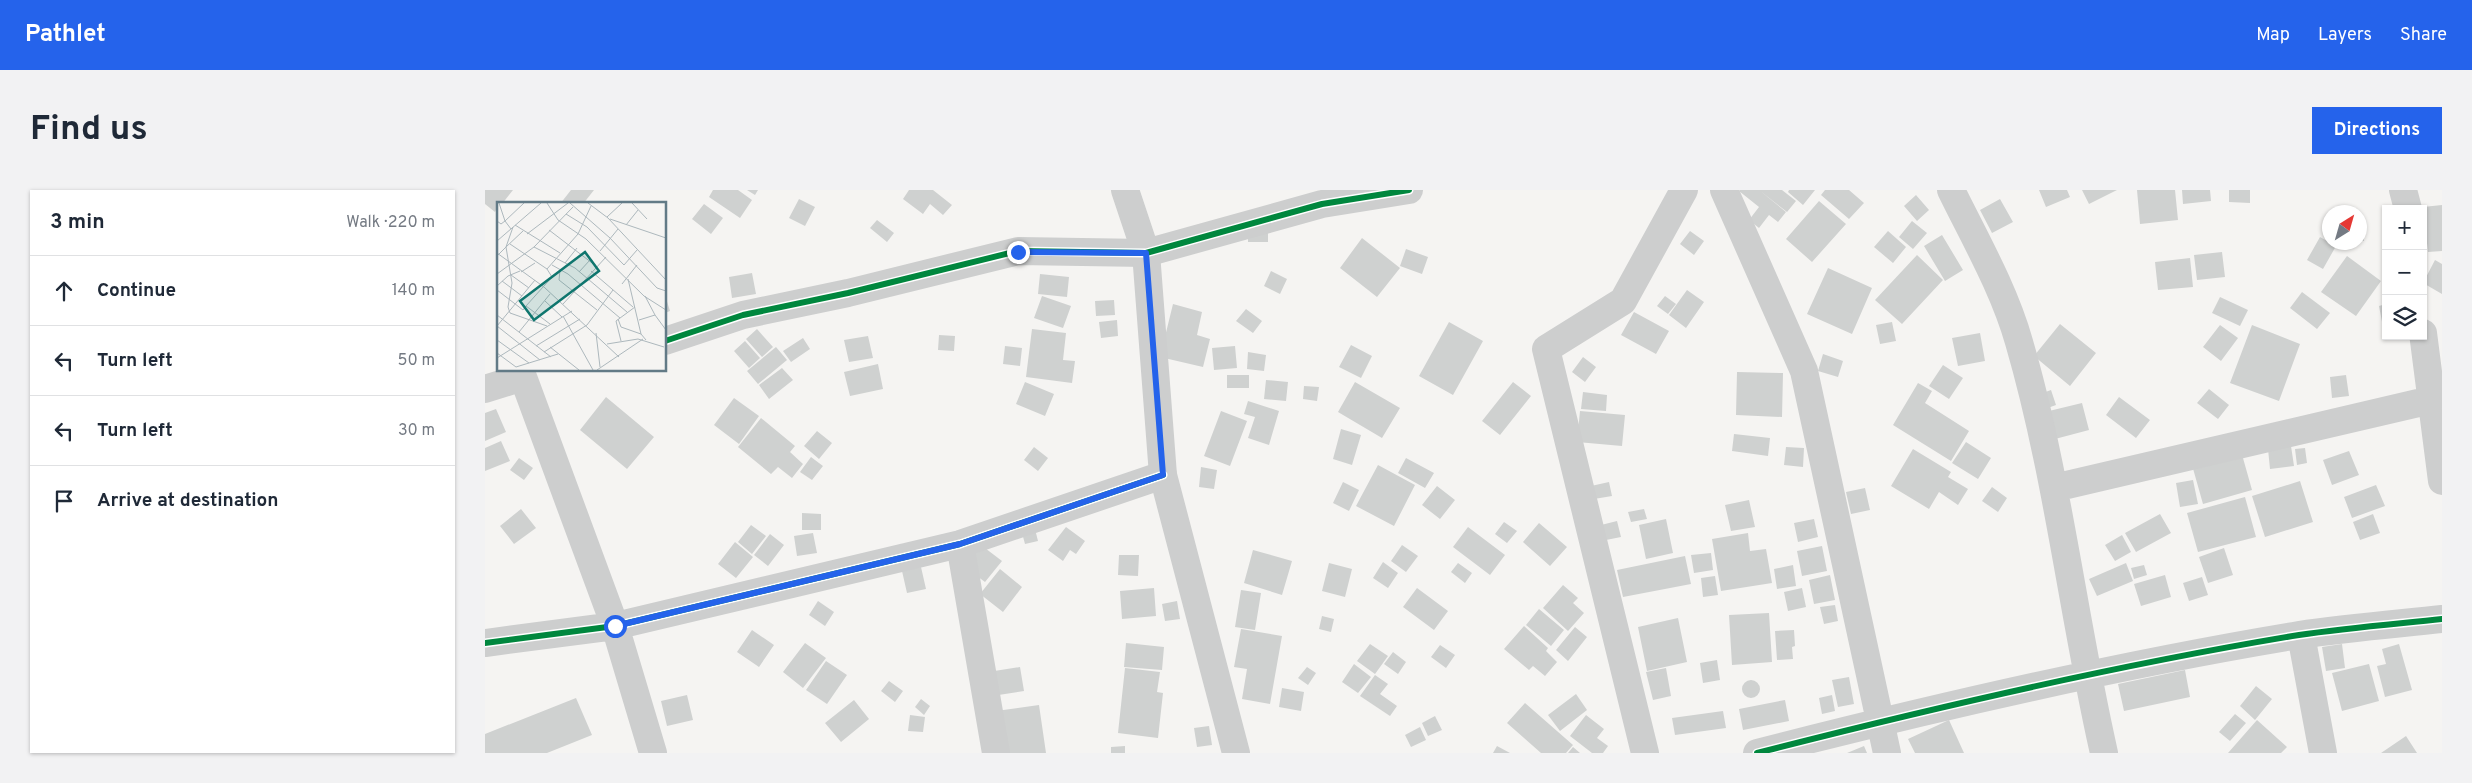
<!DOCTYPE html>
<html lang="en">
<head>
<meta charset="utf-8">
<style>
	body { margin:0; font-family:Overpass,sans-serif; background:#f2f2f3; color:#1f2937 }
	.controls { position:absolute; right:15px; top:15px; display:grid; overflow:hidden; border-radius:0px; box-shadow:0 1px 4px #0004 }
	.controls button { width:45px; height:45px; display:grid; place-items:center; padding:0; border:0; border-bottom:1px solid #e0e1e3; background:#fff; color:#1f2937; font:25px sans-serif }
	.compass { position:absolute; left:1837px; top:15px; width:45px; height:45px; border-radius:50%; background:#fff; box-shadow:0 1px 4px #0004; rotate:37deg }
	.stop { position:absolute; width:15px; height:15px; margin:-11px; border:4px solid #2563eb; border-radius:50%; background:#fff }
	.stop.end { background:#2563eb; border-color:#fff; box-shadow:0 1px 5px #0008 }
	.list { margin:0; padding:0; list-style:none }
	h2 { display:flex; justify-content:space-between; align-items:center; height:65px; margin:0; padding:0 20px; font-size:21px }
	h2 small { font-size:16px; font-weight:400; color:#747a83 }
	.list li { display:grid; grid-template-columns:32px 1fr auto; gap:15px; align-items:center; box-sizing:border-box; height:70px; padding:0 20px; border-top:1px solid #e0e1e3 }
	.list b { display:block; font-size:19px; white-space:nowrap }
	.list em { font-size:16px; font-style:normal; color:#747a83 }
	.icon { flex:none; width:28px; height:28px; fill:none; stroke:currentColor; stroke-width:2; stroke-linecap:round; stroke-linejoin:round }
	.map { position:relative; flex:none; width:1957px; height:563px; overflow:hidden; border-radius:0px }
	header { display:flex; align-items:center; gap:30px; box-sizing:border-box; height:70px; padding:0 25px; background:#2563eb; color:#fff }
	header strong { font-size:24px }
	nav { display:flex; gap:28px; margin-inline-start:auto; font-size:18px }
	.intro { display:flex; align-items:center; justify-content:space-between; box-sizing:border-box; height:120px; padding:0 30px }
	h1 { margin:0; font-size:35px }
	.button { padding:12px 22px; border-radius:0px; background:#2563eb; color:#fff; font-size:18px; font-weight:700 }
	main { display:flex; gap:30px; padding:0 30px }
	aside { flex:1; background:#fff; border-radius:0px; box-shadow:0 1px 4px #0004 }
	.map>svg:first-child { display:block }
	.building { fill:#cfd1d0 }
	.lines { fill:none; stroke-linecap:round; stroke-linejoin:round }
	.minor { stroke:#cdcece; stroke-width:28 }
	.tertiary { stroke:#cdcece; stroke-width:28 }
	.cycleway-casing { stroke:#fff; stroke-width:9 }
	.cycleway { stroke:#00873e; stroke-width:6 }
	.route { stroke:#2563eb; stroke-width:6 }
	.inset-road { fill:none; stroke:#adb8bd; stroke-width:1 }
	.view { fill:#0f766e; fill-opacity:0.15; stroke:#0f766e; stroke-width:2.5 }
	.inset-edge { fill:none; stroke:#627a86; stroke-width:2.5 }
</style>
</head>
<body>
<header>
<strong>Pathlet</strong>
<nav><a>Map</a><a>Layers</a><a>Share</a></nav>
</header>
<div class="intro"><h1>Find us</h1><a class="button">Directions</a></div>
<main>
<aside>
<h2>3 min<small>Walk · 220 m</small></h2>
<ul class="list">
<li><svg class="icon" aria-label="ahead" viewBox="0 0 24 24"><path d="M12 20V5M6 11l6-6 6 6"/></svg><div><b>Continue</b></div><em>140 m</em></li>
<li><svg class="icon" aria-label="left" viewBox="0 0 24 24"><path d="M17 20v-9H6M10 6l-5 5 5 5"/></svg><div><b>Turn left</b></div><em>50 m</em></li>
<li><svg class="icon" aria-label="left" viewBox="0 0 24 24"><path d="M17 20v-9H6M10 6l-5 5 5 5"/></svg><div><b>Turn left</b></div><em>30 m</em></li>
<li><svg class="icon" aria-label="arrive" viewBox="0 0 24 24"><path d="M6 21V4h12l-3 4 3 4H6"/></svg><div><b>Arrive at destination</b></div></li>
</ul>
</aside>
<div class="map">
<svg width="1957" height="563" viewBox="0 0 1957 563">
	<rect width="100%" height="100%" fill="#f5f4f2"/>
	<path class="building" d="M 0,0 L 28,0 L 17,14 L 14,14 L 10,22 L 0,14 Z
		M 86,0 L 109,0 L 98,14 L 75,14 Z
		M 228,0 L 253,0 L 267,10 L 255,28 L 224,7 Z
		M 262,0 L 273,0 L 270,5 Z
		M 424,0 L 448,0 L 467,15 L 458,25 L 445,14 L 438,24 L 418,9 Z
		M 1255,0 L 1297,0 L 1311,11 L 1302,22 L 1274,0 L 1301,22 L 1293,32 L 1284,25 L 1274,38 L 1264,30 L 1274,17 L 1254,1 Z
		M 1304,0 L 1330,0 L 1318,15 L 1303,2 Z
		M 1340,0 L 1364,0 L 1379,13 L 1364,29 L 1336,5 Z
		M 1554,0 L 1582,0 L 1585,7 L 1561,17 Z
		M 1597,0 L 1632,0 L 1604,14 Z
		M 1652,0 L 1690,0 L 1693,30 L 1655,34 Z
		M 1697,0 L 1725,0 L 1726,11 L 1698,14 Z
		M 1744,0 L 1765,0 L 1765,13 L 1744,12 Z
		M 1431,5 L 1444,20 L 1432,31 L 1419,16 Z
		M 314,9 L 330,17 L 320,36 L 304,28 Z
		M 1515,9 L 1528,32 L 1507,43 L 1495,20 Z
		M 1334,11 L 1361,34 L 1327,72 L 1301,49 Z
		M 219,14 L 238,28 L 226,44 L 207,29 Z
		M 1957,15 L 1957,61 L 1943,62 L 1938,17 Z
		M 392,30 L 409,43 L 402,52 L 385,38 Z
		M 1427,31 L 1442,43 L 1428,59 L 1414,47 Z
		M 1874,35 L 1879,35 L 1879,51 L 1874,51 Z
		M 763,36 L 783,36 L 783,52 L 763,52 Z
		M 1205,41 L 1219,51 L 1209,65 L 1195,54 Z
		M 1403,41 L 1421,57 L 1408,73 L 1389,57 Z
		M 1457,45 L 1478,80 L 1460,91 L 1439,56 Z
		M 1835,47 L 1851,56 L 1838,79 L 1822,70 Z
		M 877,48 L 915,78 L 892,107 L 855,78 Z
		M 921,59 L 943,67 L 937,84 L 915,76 Z
		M 1737,62 L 1740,87 L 1712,90 L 1709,65 Z
		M 1432,65 L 1458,90 L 1417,134 L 1390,110 Z
		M 1862,66 L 1896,91 L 1871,126 L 1836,102 Z
		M 1705,68 L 1708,97 L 1673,100 L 1670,72 Z
		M 1950,70 L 1957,74 L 1957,104 L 1938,93 Z
		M 1343,78 L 1387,98 L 1367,144 L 1322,124 Z
		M 786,81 L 802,89 L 795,104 L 779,96 Z
		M 267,83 L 271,104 L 247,108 L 244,87 Z
		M 555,84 L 584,87 L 582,107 L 553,104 Z
		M 1202,100 L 1219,112 L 1201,138 L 1184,125 Z
		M 1817,102 L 1845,123 L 1832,139 L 1805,118 Z
		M 180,105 L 185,121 L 180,123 Z
		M 557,106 L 586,116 L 578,138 L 549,128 Z
		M 1180,106 L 1191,114 L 1183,124 L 1172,116 Z
		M 1735,107 L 1763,120 L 1755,136 L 1727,123 Z
		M 629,110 L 630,125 L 611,126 L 610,111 Z
		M 688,114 L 717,122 L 712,145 L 725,149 L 718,177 L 675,167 Z
		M 1901,114 L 1901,137 L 1898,137 L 1894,116 Z
		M 761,119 L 777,131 L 768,143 L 751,131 Z
		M 1149,122 L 1184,141 L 1171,164 L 1136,145 Z
		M 632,130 L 633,146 L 616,148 L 614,132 Z
		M 964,132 L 998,151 L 968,205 L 934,186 Z
		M 1407,132 L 1411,151 L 1395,154 L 1391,135 Z
		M 1575,134 L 1611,163 L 1585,196 L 1549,166 Z
		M 1735,135 L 1753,148 L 1736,171 L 1718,157 Z
		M 1767,135 L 1815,154 L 1794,211 L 1745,193 Z
		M 272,139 L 288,157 L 277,167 L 261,149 Z
		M 547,139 L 581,143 L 578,170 L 590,171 L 587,193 L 541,187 Z
		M 1495,143 L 1500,171 L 1473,176 L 1467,148 Z
		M 454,145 L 470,146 L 469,161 L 453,160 Z
		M 383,146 L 388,168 L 364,172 L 359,150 Z
		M 318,148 L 325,159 L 306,172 L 298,161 Z
		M 260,151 L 275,168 L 264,178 L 249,161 Z
		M 866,155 L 887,166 L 876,188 L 854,177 Z
		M 520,156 L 537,158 L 535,176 L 518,174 Z
		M 750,156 L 752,178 L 729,180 L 727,158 Z
		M 291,157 L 302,170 L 273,194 L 262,181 Z
		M 763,162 L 781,165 L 779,181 L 762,179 Z
		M 1338,164 L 1358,171 L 1353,187 L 1333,181 Z
		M 1098,167 L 1111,177 L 1100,192 L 1087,182 Z
		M 393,174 L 398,199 L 365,206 L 359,182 Z
		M 1458,175 L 1478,188 L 1464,209 L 1444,196 Z
		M 297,178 L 308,190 L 284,209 L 274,195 Z
		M 1252,182 L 1298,183 L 1297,227 L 1251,225 Z
		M 742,185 L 764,185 L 764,198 L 742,198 Z
		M 1861,185 L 1864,206 L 1847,208 L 1845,187 Z
		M 781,190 L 803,192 L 801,211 L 779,209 Z
		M 540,192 L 569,204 L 560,226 L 531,214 Z
		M 870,192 L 915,218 L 897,248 L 853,222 Z
		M 1028,192 L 1046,206 L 1015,245 L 997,231 Z
		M 1433,193 L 1447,201 L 1440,213 L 1484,241 L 1466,271 L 1408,235 Z
		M 819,196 L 834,197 L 832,211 L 818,209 Z
		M 1724,199 L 1744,215 L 1733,229 L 1712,213 Z
		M 1566,200 L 1571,215 L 1557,220 L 1552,205 Z
		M 1098,202 L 1122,205 L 1121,221 L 1096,219 Z
		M 121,207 L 169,247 L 142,279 L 95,240 Z
		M 1634,207 L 1665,230 L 1651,248 L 1621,225 Z
		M 249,208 L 274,226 L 254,254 L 229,235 Z
		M 763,211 L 794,221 L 784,255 L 763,248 L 770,227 L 759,224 Z
		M 1597,213 L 1604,240 L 1570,249 L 1564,221 Z
		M 11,219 L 21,242 L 0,251 L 0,223 Z
		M 736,221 L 762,231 L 745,276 L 719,266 Z
		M 1095,221 L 1140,225 L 1137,256 L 1092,252 Z
		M 276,228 L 310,256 L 305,262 L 318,274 L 307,288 L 293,277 L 286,284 L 253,257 Z
		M 856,239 L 876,245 L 867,275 L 848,269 Z
		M 332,241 L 347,253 L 334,269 L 319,256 Z
		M 1249,244 L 1285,248 L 1283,266 L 1247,261 Z
		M 16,251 L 25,271 L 0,281 L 0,258 Z
		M 1481,252 L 1506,268 L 1493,289 L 1467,273 Z
		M 1806,256 L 1809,276 L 1785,279 L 1783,259 Z
		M 549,257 L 563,268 L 553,281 L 539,270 Z
		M 1301,257 L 1319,258 L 1318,277 L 1299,275 Z
		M 1820,258 L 1822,273 L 1812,275 L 1810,259 Z
		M 1428,259 L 1466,282 L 1463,287 L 1483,299 L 1473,315 L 1454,302 L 1444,319 L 1406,296 Z
		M 1756,261 L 1767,300 L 1718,314 L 1707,275 Z
		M 1864,261 L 1874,285 L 1847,295 L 1838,270 Z
		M 326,267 L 338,276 L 327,290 L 315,282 Z
		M 34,268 L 48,278 L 39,290 L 25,280 Z
		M 921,268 L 949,283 L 940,298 L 913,283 Z
		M 893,275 L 930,295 L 909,336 L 871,316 Z
		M 716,277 L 732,280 L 729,299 L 714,297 Z
		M 1708,290 L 1713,314 L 1695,317 L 1691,293 Z
		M 1815,291 L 1828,332 L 1780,347 L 1767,306 Z
		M 858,292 L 874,300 L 864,321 L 848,313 Z
		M 1124,292 L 1127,306 L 1109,309 L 1106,296 Z
		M 1891,295 L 1900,316 L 1867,328 L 1859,307 Z
		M 952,296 L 970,310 L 955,329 L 937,315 Z
		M 1507,297 L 1522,308 L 1513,322 L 1497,311 Z
		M 1380,298 L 1385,320 L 1366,324 L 1361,302 Z
		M 1760,307 L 1771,347 L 1713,362 L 1702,323 Z
		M 1264,310 L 1270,337 L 1246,341 L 1240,315 Z
		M 36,319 L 51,338 L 29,354 L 15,336 Z
		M 1159,319 L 1162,329 L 1146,332 L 1143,322 Z
		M 317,323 L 336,324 L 336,340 L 317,340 Z
		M 1675,324 L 1686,343 L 1651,362 L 1640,343 Z
		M 1888,324 L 1895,343 L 1875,350 L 1868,332 Z
		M 1181,329 L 1188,363 L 1161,369 L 1154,335 Z
		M 1329,329 L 1333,347 L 1313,352 L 1309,333 Z
		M 1132,331 L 1136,347 L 1116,351 L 1112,336 Z
		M 1019,332 L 1032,341 L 1022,353 L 1010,344 Z
		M 1054,333 L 1082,357 L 1065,376 L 1038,352 Z
		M 266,335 L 281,346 L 267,364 L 253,352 Z
		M 581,337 L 600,351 L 591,364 L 585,360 L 578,371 L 563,360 Z
		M 983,337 L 1020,365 L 1005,385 L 968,357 Z
		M 550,339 L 553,351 L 540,354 L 537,343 Z
		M 328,343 L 332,363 L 312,366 L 309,346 Z
		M 1263,343 L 1265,361 L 1281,359 L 1287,393 L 1236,401 L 1227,349 Z
		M 285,344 L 299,355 L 283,376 L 269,365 Z
		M 1637,345 L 1646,362 L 1630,371 L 1620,355 Z
		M 250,352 L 268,367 L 251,388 L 233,374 Z
		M 496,355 L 517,371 L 500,392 L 480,377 Z
		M 917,355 L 933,366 L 921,382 L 906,371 Z
		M 1337,356 L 1342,381 L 1317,386 L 1312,361 Z
		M 1739,358 L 1748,385 L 1723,393 L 1714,367 Z
		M 768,360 L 807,371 L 797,405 L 759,393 Z
		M 1226,363 L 1228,380 L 1209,383 L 1206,365 Z
		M 634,365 L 654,365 L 653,386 L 633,385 Z
		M 1200,366 L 1206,394 L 1138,407 L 1132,380 Z
		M 898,372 L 913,383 L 903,398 L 888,388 Z
		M 844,373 L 867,379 L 860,407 L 837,401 Z
		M 973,373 L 987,383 L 980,393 L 966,382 Z
		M 1641,373 L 1648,391 L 1612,406 L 1604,389 Z
		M 1308,375 L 1311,396 L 1292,399 L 1289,379 Z
		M 1659,375 L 1662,385 L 1649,389 L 1646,378 Z
		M 436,377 L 441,399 L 422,403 L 417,381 Z
		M 515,379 L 537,397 L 518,422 L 495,404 Z
		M 1345,385 L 1350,410 L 1329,414 L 1324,390 Z
		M 1680,385 L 1686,407 L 1656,416 L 1649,394 Z
		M 1230,386 L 1233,405 L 1218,407 L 1216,388 Z
		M 1717,387 L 1723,405 L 1704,411 L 1698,393 Z
		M 1078,395 L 1093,408 L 1088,413 L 1099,423 L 1083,441 L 1058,418 Z
		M 669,398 L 671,426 L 637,429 L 635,401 Z
		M 932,398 L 963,421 L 949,440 L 918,417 Z
		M 1317,398 L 1321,417 L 1303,421 L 1299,402 Z
		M 756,400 L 776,403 L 770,440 L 750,437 Z
		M 333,411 L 349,422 L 340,436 L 324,425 Z
		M 692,411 L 695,429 L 680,431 L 677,414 Z
		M 1350,415 L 1353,431 L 1339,434 L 1335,417 Z
		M 1054,419 L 1079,440 L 1066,456 L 1041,435 Z
		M 1284,423 L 1287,472 L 1247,475 L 1244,425 Z
		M 837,426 L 849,429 L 846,442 L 834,439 Z
		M 1193,428 L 1202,472 L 1162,481 L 1153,437 Z
		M 1039,436 L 1063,458 L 1061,461 L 1072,472 L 1060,486 L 1048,476 L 1044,480 L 1019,459 Z
		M 1090,437 L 1102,447 L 1083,471 L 1071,460 Z
		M 756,439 L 797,446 L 785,514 L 757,509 L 762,479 L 749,477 Z
		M 267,440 L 289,455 L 274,477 L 252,462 Z
		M 1309,440 L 1310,456 L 1307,457 L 1308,469 L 1292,470 L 1290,441 Z
		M 320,453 L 341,468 L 318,498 L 298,482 Z
		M 641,453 L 679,457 L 677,480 L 639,477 Z
		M 885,454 L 903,466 L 890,484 L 872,471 Z
		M 1857,454 L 1860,478 L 1841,481 L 1837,457 Z
		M 1914,454 L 1927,500 L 1900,507 L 1892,476 L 1901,474 L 1897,459 Z
		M 955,455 L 970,465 L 961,478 L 946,467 Z
		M 908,462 L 921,472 L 913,484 L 899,474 Z
		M 1232,470 L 1235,490 L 1218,493 L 1215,473 Z
		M 341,471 L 362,485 L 342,514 L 321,500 Z
		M 869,474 L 886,487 L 873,503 L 857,492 Z
		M 1884,474 L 1894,511 L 1857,521 L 1847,483 Z
		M 535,477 L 539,501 L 507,506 L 503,482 Z
		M 822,477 L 831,483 L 823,495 L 813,488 Z
		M 640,478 L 675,482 L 672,502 L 678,503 L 673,548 L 633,543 Z
		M 1181,478 L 1186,506 L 1168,510 L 1161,482 Z
		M 1700,480 L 1705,507 L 1639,521 L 1633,494 Z
		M 890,485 L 903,494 L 895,504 L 912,516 L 905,526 L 875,506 Z
		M 1364,487 L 1369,514 L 1353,517 L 1347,490 Z
		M1257 499a9 9 0 1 1 18 0a9 9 0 1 1-18 0Z
		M 404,491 L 418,501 L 410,512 L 396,501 Z
		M 1771,496 L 1787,509 L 1770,530 L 1755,516 Z
		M 797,498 L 819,502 L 816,521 L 794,517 Z
		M 1091,504 L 1102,520 L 1075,541 L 1063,525 Z
		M 202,505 L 208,530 L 182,536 L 176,511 Z
		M 1347,505 L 1350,521 L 1337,524 L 1334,508 Z
		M 91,508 L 107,545 L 62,563 L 0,563 L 0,544 Z
		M 436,509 L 445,516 L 439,525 L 430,517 Z
		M 369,510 L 384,529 L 356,552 L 340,533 Z
		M 1300,510 L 1304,531 L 1258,540 L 1254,519 Z
		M 1040,513 L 1088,555 L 1081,563 L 1056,563 L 1022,533 Z
		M 554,515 L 561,563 L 518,563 L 511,521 Z
		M 1238,521 L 1241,538 L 1190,545 L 1187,528 Z
		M 1750,524 L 1761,533 L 1745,551 L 1734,542 Z
		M 425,525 L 440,527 L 438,542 L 423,541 Z
		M 1101,525 L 1119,539 L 1112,548 L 1123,556 L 1118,563 L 1107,563 L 1085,546 Z
		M 950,526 L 957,540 L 943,546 L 937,533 Z
		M 1464,530 L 1479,563 L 1430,563 L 1423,549 Z
		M 1772,530 L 1802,557 L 1796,563 L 1743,563 Z
		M 724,536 L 727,555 L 712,557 L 709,538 Z
		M 935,537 L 941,550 L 926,557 L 920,545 Z
		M 1921,546 L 1932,563 L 1896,563 Z
		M 640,556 L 640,563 L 626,563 L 626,557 Z
		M 1012,556 L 1025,563 L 1008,563 Z
		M 1379,556 L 1382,563 L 1362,563 Z
		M 1088,557 L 1095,563 L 1083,563 Z"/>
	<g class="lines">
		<path class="minor" d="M 1239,0 L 1319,181 L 1402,563
			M 1466,0 C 1490,49 1519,99 1534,152 C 1573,286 1588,427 1619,563
			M 1918,0 L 1923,19
			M 1938,143 L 1957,291
			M 180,151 L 258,125 L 363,103 L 533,61 L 661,63 L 837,14 L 924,0
			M 0,199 L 38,187 L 130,436 L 168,563
			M 1569,298 L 1946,210
			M 475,354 L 511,563
			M 1816,445 L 1838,563
			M 0,453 L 130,436 L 475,354 L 678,285
			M 1160,563 L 1061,159 L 1138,111 L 1199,0
			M 1272,563 C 1451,517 1632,475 1814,445 C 1861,438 1910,434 1957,429"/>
		<path class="tertiary" d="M 640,0 L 661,63 L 678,285 L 751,563"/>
		<defs>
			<path id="cycleway" d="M 180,151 L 258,125 L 363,103 L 533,61 L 661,63 L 837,14 L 924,0
				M 0,453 L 130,436 L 475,354 L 678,285
				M 1272,563 C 1451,517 1632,475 1814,445 C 1861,438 1910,434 1957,429"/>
		</defs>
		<use href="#cycleway" class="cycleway-casing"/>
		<use href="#cycleway" class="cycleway"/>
	</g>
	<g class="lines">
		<path class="route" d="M 130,436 L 475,354 L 678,285 L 661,63 L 533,62"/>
	</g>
	<g transform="translate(12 12)">
		<rect width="169" height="169" fill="#f5f4f2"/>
		<path class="inset-road" d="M 2,1 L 8,19 L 27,1M 50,1 L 61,18 L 89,37 L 147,94 L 169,108M 73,1 L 113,36 L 160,86 L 169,89M 91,1 L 111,16 L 169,78M 135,1 L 150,17M 69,12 L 90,25 L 127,63 L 140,48M 110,15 L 125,1M 113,17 L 169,36M 0,19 L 4,22 L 8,19 L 14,27M 18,23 L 63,51M 129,23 L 141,8M 52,28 L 99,64M 26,29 L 9,45 L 15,81 L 11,105 L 13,111 L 50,124M 30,32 L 71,1M 0,39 L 44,1M 13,42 L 50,67M 37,45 L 78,66 L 130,110M 103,49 L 121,27M 0,51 L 47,85 L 122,155M 0,54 L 9,45 L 16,25M 68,61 L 80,46M 55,63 L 71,72 L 123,116M 63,68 L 62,78 L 100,108M 94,69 L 136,105M 24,70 L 38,61M 82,70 L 93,58M 0,72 L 37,45 L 76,5M 14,73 L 32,86M 131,77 L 144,132 L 149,138M 5,79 L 25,94M 125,82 L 140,63M 0,84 L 11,74 L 23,69M 0,88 L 26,108 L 29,104 L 53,122M 148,94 L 158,113M 48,99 L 65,115M 66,102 L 109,55M 29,104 L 55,75 L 50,67 L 81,32 L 94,4M 0,113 L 54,155M 66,114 L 96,168M 121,117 L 124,125 L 144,132M 142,118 L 158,113 L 169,128M 0,124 L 38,78M 0,124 L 43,158M 22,130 L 53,92M 99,131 L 103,165M 0,138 L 32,161M 124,139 L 119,119 L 138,105M 110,142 L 141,137 L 167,145M 39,144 L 83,117M 53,145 L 82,168M 47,150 L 90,123 L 116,88M 0,151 L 19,165 L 61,152M 0,156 L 75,109M 100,168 L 146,137"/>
		<path class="view" d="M 88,50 L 102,69 L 37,118 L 23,99 Z"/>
		<rect width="169" height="169" class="inset-edge"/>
	</g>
</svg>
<div class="controls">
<button>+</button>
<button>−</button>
<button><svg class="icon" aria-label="layers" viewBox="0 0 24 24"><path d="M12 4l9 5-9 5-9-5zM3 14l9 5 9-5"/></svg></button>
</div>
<svg class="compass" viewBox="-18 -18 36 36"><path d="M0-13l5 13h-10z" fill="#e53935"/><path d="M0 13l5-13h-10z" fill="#747a83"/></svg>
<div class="stop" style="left:130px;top:436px"></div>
<div class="stop end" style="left:533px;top:62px"></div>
</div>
</main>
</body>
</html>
